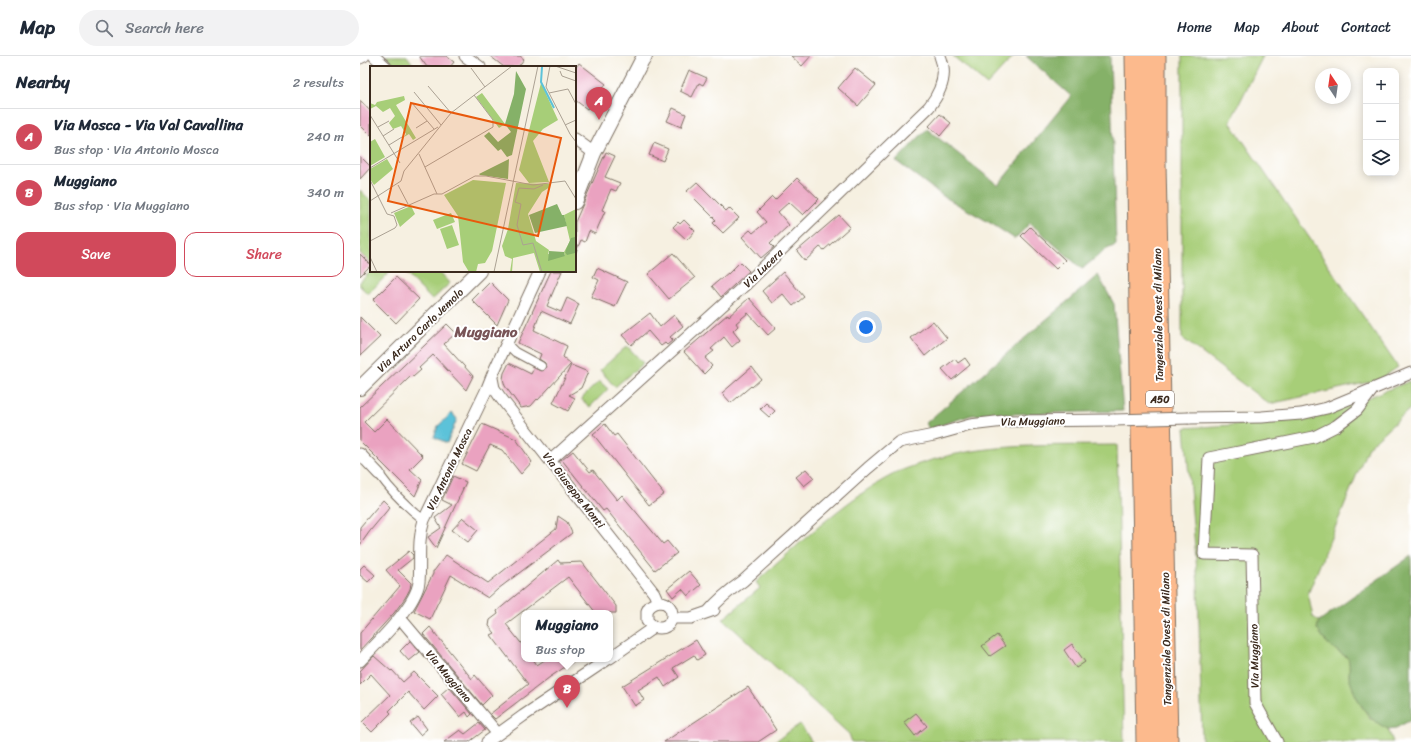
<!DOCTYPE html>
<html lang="en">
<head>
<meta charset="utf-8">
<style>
	body { margin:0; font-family:Sriracha,sans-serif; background:#f2f2f3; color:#1f2937 }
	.controls { position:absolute; right:12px; top:12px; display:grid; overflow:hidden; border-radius:8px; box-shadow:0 2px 10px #0003 }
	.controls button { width:36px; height:36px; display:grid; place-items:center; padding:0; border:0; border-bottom:1px solid #e0e1e3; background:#fff; color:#1f2937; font:20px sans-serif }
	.compass { position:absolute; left:955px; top:12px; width:36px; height:36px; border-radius:50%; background:#fff; box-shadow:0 2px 10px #0003; rotate:347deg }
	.you { position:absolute; left:506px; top:271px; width:14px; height:14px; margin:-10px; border:3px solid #fff; border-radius:50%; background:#1a73e8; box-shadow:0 0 0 6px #1a73e833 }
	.badge { display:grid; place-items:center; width:26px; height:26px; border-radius:50%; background:#d1495b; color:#fff; font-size:13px; font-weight:700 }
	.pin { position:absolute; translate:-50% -33px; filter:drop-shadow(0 1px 2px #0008) }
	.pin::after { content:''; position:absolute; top:21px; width:14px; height:12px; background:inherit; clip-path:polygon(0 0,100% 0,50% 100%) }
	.popup { position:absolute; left:161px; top:554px; width:92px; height:52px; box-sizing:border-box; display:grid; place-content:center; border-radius:8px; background:#fff; filter:drop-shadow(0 1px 3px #0005); font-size:13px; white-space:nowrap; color:#747a83 }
	.popup b { font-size:15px; color:#1f2937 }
	.popup::after { content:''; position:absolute; left:50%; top:100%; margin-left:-8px; border:8px solid transparent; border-top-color:#fff }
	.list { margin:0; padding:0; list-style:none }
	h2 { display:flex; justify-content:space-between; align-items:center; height:52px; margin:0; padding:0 16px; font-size:17px }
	h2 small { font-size:13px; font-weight:400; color:#747a83 }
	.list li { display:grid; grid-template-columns:26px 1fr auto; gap:12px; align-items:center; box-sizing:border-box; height:56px; padding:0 16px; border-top:1px solid #e0e1e3 }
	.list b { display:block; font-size:15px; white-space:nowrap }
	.list p { margin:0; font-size:13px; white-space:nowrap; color:#747a83 }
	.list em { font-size:13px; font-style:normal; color:#747a83 }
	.actions { display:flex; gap:8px; padding:12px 16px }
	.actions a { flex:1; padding:9px 0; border:1px solid #d1495b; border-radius:12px; text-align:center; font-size:14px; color:#d1495b }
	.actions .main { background:#d1495b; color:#fff }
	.icon { flex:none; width:22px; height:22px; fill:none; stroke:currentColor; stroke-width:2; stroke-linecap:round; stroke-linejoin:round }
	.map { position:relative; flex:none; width:1051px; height:686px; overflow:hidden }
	header { display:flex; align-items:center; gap:24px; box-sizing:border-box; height:56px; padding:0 20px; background:#fff; border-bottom:1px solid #e0e1e3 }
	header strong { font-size:19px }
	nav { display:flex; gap:22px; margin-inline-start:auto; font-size:14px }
	.search { width:280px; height:36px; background:#f2f2f3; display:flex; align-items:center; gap:10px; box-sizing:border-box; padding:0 14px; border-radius:22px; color:#747a83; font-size:15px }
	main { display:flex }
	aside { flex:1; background:#fff }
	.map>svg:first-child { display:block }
	.green { fill:#a7ce78; stroke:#717c4b }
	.forest { fill:#85b168; stroke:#606e43 }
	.water { fill:#5cc2d9; stroke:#4c767c }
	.building { fill:#eaa2c0 }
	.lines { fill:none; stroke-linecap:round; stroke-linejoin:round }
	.pedestrian-casing { stroke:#7c6f62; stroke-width:10 }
	.minor-casing { stroke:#7c6f62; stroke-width:13 }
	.tertiary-casing { stroke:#7c6f62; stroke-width:16 }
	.motorway-casing { stroke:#7c6f62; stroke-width:23 }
	.pedestrian { stroke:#fff; stroke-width:8 }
	.minor { stroke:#fff; stroke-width:11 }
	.tertiary { stroke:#fff; stroke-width:14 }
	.motorway { stroke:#fcba8d; stroke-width:21 }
	.minor-bridge-casing { stroke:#7c6f62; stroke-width:13; stroke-linecap:butt }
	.minor-bridge { stroke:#fff; stroke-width:11 }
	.labels { text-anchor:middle; stroke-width:4; stroke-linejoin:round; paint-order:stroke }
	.shield { fill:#fff; stroke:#766a62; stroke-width:1 }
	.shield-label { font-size:10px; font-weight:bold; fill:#3b2a1e }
	.street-label { font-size:11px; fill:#3b2a1e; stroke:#fff }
	.district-label { font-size:15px; font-weight:bold; fill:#785457; stroke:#fff }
	.inset-river { fill:none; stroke:#5cc2d9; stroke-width:2 }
	.inset-road { fill:none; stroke:#aba193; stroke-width:1 }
	.view { fill:#e8590c; fill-opacity:0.15; stroke:#e8590c; stroke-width:2 }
	.inset-edge { fill:none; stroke:#3b2a1e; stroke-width:2 }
</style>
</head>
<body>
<header>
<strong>Map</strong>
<div class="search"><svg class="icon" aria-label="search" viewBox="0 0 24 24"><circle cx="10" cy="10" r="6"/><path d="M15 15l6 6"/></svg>Search here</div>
<nav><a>Home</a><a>Map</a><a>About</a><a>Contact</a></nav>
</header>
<main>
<aside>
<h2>Nearby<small>2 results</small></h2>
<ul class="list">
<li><span class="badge">A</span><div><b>Via Mosca - Via Val Cavallina</b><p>Bus stop · Via Antonio Mosca</p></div><em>240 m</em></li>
<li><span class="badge">B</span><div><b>Muggiano</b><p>Bus stop · Via Muggiano</p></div><em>340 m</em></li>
</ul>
<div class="actions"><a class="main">Save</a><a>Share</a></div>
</aside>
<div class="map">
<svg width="1051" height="686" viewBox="0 0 1051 686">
	<rect width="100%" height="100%" fill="#fff"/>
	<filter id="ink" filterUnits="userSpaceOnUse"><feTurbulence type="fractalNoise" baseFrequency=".025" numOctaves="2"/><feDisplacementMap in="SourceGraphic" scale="8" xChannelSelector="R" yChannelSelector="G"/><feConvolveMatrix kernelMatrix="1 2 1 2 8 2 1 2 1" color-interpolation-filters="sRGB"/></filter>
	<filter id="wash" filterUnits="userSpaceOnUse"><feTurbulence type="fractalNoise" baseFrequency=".012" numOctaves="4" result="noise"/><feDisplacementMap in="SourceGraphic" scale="16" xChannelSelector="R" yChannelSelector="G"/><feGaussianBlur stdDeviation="0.9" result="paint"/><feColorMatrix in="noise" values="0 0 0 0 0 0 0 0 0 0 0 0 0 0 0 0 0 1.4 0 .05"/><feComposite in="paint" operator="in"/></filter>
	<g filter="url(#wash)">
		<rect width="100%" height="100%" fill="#f6f0e1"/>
		<path class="green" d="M 26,0 L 47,0 L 55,11 C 43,11 33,12 26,0 Z
			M 593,0 L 654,0 L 627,29 Z
			M 822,0 L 903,0 L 870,66 L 1038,311 L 1019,324 L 909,348 L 822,282 Z
			M 0,134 L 11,145 L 11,208 L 0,197 Z
			M 11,215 L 31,215 L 8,238 L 0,230 L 0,226 Z
			M 43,215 L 79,215 L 90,227 L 72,244 Z
			M 267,290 L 283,307 L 255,331 L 240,314 Z
			M 239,325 L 248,333 L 230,351 L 221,343 Z
			M 1050,325 L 1051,352 L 1008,391 L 948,538 L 953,561 L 959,565 L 957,573 L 967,587 L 976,594 L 988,602 L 990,609 L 989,621 L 1000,648 L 1010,662 L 1028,673 L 1033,686 L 842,686 L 838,528 L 825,372 L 917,366 L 946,362 L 994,347 Z
			M 757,389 L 764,686 L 492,686 L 489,678 L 363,563 L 400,532 L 396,526 C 440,488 482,445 534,418 C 541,414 551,411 559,408 C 624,386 690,390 757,389 Z
			M 440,668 L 452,686 L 414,686 Z"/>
		<path class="forest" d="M 666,0 L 750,0 L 756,189 L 745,194 L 722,213 L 670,167 L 655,183 L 632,168 L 583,140 L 536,105 L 567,73 L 638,129 L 711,40 Z
			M 738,219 L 754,248 L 763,355 L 612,359 L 569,373 L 566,367 Z
			M 1051,500 L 1051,664 L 1036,672 L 1028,673 C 1011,665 1003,654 995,638 C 993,632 990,626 989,620 C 989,614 990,608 988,602 L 976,594 L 967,587 L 957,573 L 959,565 Z"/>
		<path class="water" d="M 92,357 L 97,363 L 87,387 L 74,381 L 78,370 Z"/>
		<g id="blocks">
			<path class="building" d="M 59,0 L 86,0 L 94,6 L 90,11 L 67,11 Z
				M 130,0 L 160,0 L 164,3 L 158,11 L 144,11 Z
				M 431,0 L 451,0 L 442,10 Z
				M 219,7 L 246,28 L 227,53 L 215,44 L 215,13 Z
				M 495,12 L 516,29 L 498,50 L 478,32 Z
				M 329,14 L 347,22 L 343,29 L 339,27 L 332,41 L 320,35 Z
				M 0,44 L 11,56 L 11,80 L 0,69 Z
				M 313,52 L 326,58 L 321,71 L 307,65 Z
				M 580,58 L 591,67 L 580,80 L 569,70 Z
				M 294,87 L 308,93 L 303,105 L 289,99 Z
				M 246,96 L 255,100 L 245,121 L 260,127 L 256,135 L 251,133 L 242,154 L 245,155 L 235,178 L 229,175 L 225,186 L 221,184 L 215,198 L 215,166 Z
				M 0,100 L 11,111 L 0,123 Z
				M 437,122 L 459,143 L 443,159 L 429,146 L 418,156 L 429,169 L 410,187 L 414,191 L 401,202 L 382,181 L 390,174 L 393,177 L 406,166 L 397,156 L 412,141 L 415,144 Z
				M 337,126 L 366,155 L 369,152 L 379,162 L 363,177 L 353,167 L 356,164 L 327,135 Z
				M 479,159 L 490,171 L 464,194 L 460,191 L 445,205 L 437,195 Z
				M 324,164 L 335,175 L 327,184 L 313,171 L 318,166 L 320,168 Z
				M 670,171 L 705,204 L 696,213 L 661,180 Z
				M 313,197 L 335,222 L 309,243 L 288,218 Z
				M 0,198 L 11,209 L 0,220 Z
				M 380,206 L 389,215 L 361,241 L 352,230 L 368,217 L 368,218 Z
				M 237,212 L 267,226 L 255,251 L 231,241 L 239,224 L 233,221 Z
				M 191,215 L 202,215 L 187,250 L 201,256 L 207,242 L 219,248 L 210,268 L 181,255 L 174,274 L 207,290 L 203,301 L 211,308 L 178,344 L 177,343 L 171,350 L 161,352 L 145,330 L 143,323 L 144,317 L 149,307 L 171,318 L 174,312 L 181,315 L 186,312 L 185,307 L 179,303 L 181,298 L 158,287 Z
				M 423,216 L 444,241 L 433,250 L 423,238 L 412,247 L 402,235 Z
				M 36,221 L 59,243 L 36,267 L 13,244 Z
				M 130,226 L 148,244 L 137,269 L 112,244 Z
				M 389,242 L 416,272 L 408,279 L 388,257 L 376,267 L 378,270 L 373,275 L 380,284 L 372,291 L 364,281 L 351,293 L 354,295 L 345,302 L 352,310 L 344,318 L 324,296 L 368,258 L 369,260 Z
				M 290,257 L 300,271 L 314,259 L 323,270 L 310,281 L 313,284 L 307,289 L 305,287 L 301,290 L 288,275 L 271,289 L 262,279 Z
				M 0,261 L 20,281 L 0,300 Z
				M 573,265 L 587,282 L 565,300 L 551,282 Z
				M 87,268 L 96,277 L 84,288 L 113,320 L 106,334 L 73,299 L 59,312 L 61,314 L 53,321 L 52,319 L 4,366 L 14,376 L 27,363 L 63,400 L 50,413 L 62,424 L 55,440 L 0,385 L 0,351 Z
				M 605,302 L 610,309 L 592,324 L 582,313 L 595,303 L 598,307 Z
				M 211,309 L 228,316 L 221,332 L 209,339 L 215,342 L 208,355 L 193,347 Z
				M 392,311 L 401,323 L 392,331 L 391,330 L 371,347 L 362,337 Z
				M 406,347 L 415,355 L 409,361 L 400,353 Z
				M 122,368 L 156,383 L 172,406 L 161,418 L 142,394 L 130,389 L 116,415 L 102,408 Z
				M 245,368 L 254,380 L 257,378 L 304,438 L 289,449 L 233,378 Z
				M 213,395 L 230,416 L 233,414 L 257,444 L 262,439 L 303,488 L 307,485 L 317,497 L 295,514 L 246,453 L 243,455 L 202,404 Z
				M 446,413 L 454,422 L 444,430 L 436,421 Z
				M 93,420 L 106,426 L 76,492 L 68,481 L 81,472 L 75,462 L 92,449 L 82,444 Z
				M 23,444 L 30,451 L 10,475 L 0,489 L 0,471 Z
				M 198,460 L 207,466 L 212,477 L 138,533 L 128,542 L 91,519 L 70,563 L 54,555 L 73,518 L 73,515 L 74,515 L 86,499 L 128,527 L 196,473 Z
				M 103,462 L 118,474 L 108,486 L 92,474 Z
				M 49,495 L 53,499 L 53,502 L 38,514 L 51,527 L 50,533 L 45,542 L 34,557 L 0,594 L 0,577 L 40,530 L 26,514 Z
				M 198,504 L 200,507 L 222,506 L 256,550 L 256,557 L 236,557 L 208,521 L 146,568 L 164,591 L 164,603 L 173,603 L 177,609 L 186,603 L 217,603 L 190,621 L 135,663 L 130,658 L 168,628 L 131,579 L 135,577 L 129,570 L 130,564 L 138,558 L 137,555 Z
				M 4,509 L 15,519 L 8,526 L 0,519 L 0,513 Z
				M 329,515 L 341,529 L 328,540 L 322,533 L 313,541 L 307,533 Z
				M 70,571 L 112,623 L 115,619 L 132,639 L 122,649 L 63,578 Z
				M 637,579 L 645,590 L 630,600 L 622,590 Z
				M 336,584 L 345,599 L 337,604 L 334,599 L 313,612 L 319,621 L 305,631 L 299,621 L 278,634 L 284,644 L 275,650 L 262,630 Z
				M 50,585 L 60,596 L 49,605 L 40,595 Z
				M 712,588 L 725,606 L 716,612 L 704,594 Z
				M 14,600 L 31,615 L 32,614 L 43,626 L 54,616 L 78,640 L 64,654 L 48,636 L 29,655 L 31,657 L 12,676 L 2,666 L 30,639 L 11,618 L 0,629 L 0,615 Z
				M 89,631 L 112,658 L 109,661 L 106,656 L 100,661 L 81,638 Z
				M 388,631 L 416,674 L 398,686 L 304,686 Z
				M 556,657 L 567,670 L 555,680 L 544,666 Z
				M 58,661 L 67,673 L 60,679 L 50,667 Z
				M 119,667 L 125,674 L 109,686 L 84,686 L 100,674 L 105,678 Z"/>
		</g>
	</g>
	<g filter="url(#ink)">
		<use href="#blocks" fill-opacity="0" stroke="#7c6f62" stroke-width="1"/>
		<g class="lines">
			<defs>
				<path id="pedestrian" d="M 146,287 L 155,296 L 181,310
					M 19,418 C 31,435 47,451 64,464"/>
				<path id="minor" d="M 14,0 L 26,11
					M 105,0 L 120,11
					M 0,2 L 4,0
					M 215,83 L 234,97
					M 132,322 L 134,332 L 140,341 L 294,537 L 298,546
					M 829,362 L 902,361 L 941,358 L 967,352 L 1051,317
					M 0,398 L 19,418
					M 191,404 L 384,230 L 569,51 C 581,36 588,19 580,0
					M 348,556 C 358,544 370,534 383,525 L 508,412 L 539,386 L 574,379 L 610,369 L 644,365 L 754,364
					M 40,562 L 138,678
					M 312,562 L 331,562 L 354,554
					M 250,602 L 294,571 C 316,578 318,545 299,546 C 293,547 289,550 287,555 L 287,565 L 294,571
					M 0,605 C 17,587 56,550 59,526 C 61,504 57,486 64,464 L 126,335 L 134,315 L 180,215
					M 127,686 L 163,660 L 248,603
					M 917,686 L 895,647 L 892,499 L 844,498 L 849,402 L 954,381 L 976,370 L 997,354 L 1013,333"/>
				<path id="tertiary" d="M 215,146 L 234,97 L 282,4 L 285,0
					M 0,332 L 119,215"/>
				<path id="motorway" d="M 776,0 L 787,686
					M 795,0 L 795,108 L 807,686"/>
			</defs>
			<use href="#pedestrian" class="pedestrian-casing"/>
			<use href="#minor" class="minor-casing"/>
			<use href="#tertiary" class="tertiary-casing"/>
			<use href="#motorway" class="motorway-casing"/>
			<use href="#pedestrian" class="pedestrian"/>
			<use href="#minor" class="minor"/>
			<use href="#tertiary" class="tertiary"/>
			<use href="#motorway" class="motorway"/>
			<defs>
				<path id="minor-bridge" d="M 754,364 L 829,362"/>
			</defs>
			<use href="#minor-bridge" class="minor-bridge-casing"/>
			<use href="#minor-bridge" class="minor-bridge"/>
		</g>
	</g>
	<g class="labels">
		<rect class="shield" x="786" y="335" width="28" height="16" rx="3"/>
		<g class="shield-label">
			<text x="800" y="347">A50</text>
		</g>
		<g class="street-label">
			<text transform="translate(403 212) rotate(-44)" y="4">Via Lucera</text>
			<text transform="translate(798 259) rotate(-91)" y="4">Tangenziale Ovest di Milano</text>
			<text transform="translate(60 274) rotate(-44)" y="4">Via Arturo Carlo Jemolo</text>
			<text transform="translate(673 365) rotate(-1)" y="4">Via Muggiano</text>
			<text transform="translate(89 413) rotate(-64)" y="4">Via Antonio Mosca</text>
			<text transform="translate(214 434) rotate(52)" y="4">Via Giuseppe Monti</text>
			<text transform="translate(806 583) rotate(-91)" y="4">Tangenziale Ovest di Milano</text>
			<text transform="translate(894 600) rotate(-91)" y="4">Via Muggiano</text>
			<text transform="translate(89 620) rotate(50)" y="4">Via Muggiano</text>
		</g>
		<g class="district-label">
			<text x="126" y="281">Muggiano</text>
		</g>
	</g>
	<g transform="translate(10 10)">
		<rect width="206" height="206" fill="#f6f0e1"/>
		<path d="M 171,17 L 188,54 L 173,63 L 163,75 L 179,116 L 159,117 L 149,104 ZM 112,27 L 135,58 L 129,62 L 106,31 ZM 34,30 L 35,34 L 26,39 L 46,72 L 43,74 L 39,68 L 34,71 L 36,68 L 31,60 L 23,63 L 19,57 L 25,50 L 20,42 L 13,46 L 6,40 L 0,43 L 0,37 L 5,39 L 7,36 ZM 5,73 L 15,91 L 0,100 L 0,76 ZM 17,93 L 23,103 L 4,119 L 0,113 L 0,103 ZM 103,114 L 136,117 L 122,185 L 115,197 L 108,198 L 106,206 L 99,206 L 93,196 L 88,150 L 74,129 ZM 146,117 L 180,118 L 180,121 L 172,126 L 158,148 L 166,175 L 179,184 L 178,188 L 195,190 L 194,186 L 200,175 L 194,149 L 206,143 L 206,176 L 205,174 L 201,177 L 195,186 L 205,187 L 206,206 L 170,206 L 164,187 L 143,192 L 142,206 L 140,206 L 142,193 L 135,190 L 132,180 L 138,163 ZM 41,140 L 45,148 L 30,161 L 24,147 ZM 81,147 L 85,156 L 67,163 L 63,154 ZM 82,159 L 89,179 L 77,183 L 70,163 Z" fill="#a7ce78"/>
		<path d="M 146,5 L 156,23 L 142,89 L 137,91 L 131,83 L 128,85 L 114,70 L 119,66 L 128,76 L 141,66 L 135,58 L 144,28 ZM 139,93 L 138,113 L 110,109 L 109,108 ZM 187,138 L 192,149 L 194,149 L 197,160 L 165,167 L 159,149 ZM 205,171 L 206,189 L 205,187 L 197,189 L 195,186 L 201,172 ZM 179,185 L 194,186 L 195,190 L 178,195 Z" fill="#85b168"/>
		<path class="inset-river" d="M 172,1 L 171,16 L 184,42"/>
		<path class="inset-road" d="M 180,0 L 176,21 L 200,68 L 206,76M 185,0 L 206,7M 101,2 L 115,21M 190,5 L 192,10 L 206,15M 58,20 L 81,47M 44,26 L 71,59M 179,27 L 198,23 L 206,38M 42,37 L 64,63M 0,49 L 30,97M 195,59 L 206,54M 8,61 L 19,55M 46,62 L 57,55M 13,70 L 24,63M 19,79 L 32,71M 49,88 L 67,128M 55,101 L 123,61 L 123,54 L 104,29M 0,102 L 68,61M 0,114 L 17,148 L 24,150 L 27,159 L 25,162 L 0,175M 28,119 L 38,138M 72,128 L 105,110 L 116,110 L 163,119 L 195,115 L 206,133M 0,135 L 31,115 L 34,105 L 81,47 L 142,0M 21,147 L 64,128 L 72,128M 0,191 L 7,206M 124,206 L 168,0M 172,206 L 163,177 L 153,179 L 147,159 L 151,138 L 145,136 L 149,122 L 164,123 L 173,119"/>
		<path class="view" d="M 41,37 L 191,72 L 168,170 L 18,135 Z"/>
		<rect width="206" height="206" class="inset-edge"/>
	</g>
</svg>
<div class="controls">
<button>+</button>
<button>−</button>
<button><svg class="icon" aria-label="layers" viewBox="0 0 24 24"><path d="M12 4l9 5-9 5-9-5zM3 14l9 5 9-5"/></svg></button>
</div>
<svg class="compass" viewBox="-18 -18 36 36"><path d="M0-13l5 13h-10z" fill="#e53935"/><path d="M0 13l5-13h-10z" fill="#747a83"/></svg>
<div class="you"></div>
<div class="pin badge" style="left:239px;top:64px">A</div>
<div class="pin badge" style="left:207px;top:652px">B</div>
<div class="popup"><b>Muggiano</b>Bus stop</div>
</div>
</main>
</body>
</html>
